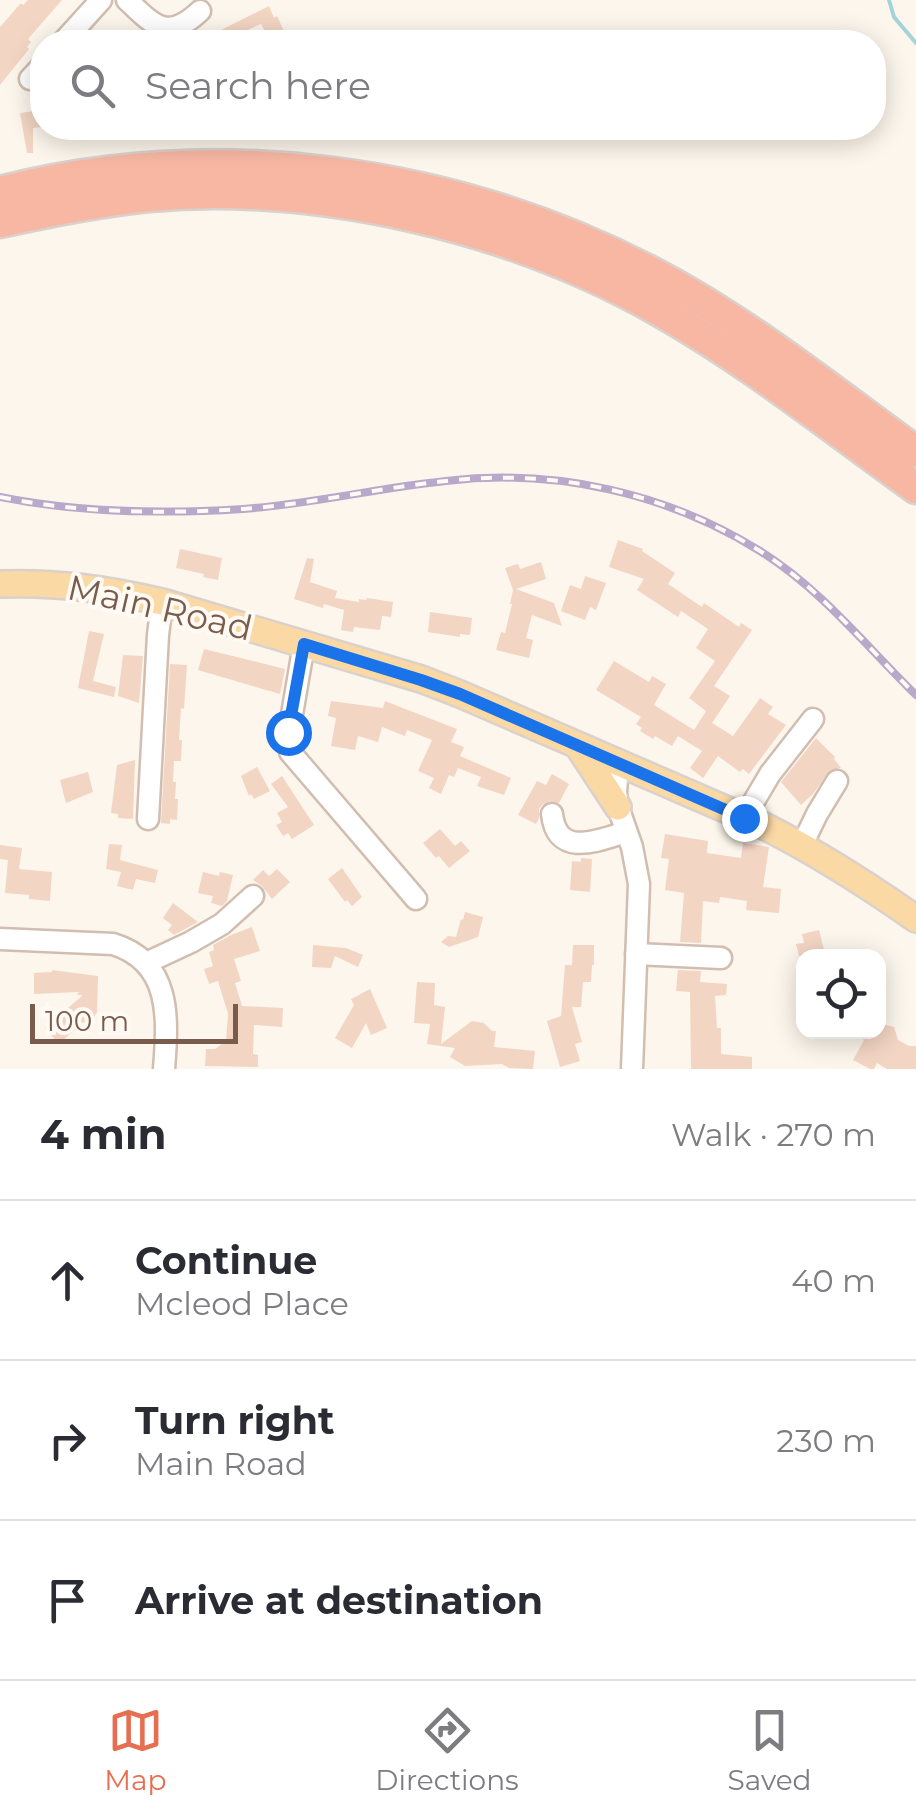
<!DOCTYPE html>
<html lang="en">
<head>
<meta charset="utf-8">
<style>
	body { margin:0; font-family:Montserrat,sans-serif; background:#f2f2f3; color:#2b2b33 }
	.controls { position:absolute; right:30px; bottom:30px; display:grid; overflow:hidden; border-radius:20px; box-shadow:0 5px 25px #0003 }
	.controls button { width:90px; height:90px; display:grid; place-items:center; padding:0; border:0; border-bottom:2px solid #e1e1e2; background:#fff; color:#2b2b33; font:50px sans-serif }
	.scale { position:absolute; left:30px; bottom:25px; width:208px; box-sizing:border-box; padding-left:10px; border:5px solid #7a5c4d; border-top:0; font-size:28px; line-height:35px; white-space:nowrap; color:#7a5c4d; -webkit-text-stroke:8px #fffaf3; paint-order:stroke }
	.stop { position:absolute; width:30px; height:30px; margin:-22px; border:8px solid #1a73e8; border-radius:50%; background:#fff }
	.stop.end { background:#1a73e8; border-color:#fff; box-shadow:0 2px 10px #0008 }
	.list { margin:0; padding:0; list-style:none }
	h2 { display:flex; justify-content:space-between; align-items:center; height:130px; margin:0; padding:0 40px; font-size:42px }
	h2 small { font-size:32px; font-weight:400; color:#7c7c81 }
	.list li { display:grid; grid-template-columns:65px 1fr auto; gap:30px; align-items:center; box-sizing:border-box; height:160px; padding:0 40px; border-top:2px solid #e1e1e2 }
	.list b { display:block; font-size:38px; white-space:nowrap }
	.list p { margin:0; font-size:32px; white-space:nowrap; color:#7c7c81 }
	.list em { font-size:32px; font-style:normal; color:#7c7c81 }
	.icon { flex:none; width:55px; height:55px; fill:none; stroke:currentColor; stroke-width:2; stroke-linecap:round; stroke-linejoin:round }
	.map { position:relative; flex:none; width:916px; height:1069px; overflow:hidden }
	.search { position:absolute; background:#fff; box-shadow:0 5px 25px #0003; left:30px; right:30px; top:30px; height:110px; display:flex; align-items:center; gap:25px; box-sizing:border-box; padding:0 35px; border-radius:40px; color:#7c7c81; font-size:38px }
	.sheet { height:610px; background:#fff }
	nav { display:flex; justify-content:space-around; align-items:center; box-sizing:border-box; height:140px; border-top:2px solid #e1e1e2; background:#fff; font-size:28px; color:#7c7c81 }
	nav a { display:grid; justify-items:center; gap:5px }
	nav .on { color:#e76f51 }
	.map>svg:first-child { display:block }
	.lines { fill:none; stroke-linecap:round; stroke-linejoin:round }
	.stream { stroke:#a5d3da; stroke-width:4 }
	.building { fill:#f3d5c3 }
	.minor-casing { stroke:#d1beb0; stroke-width:25 }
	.major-casing { stroke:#dad1cd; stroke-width:30 }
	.highway-casing { stroke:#dad1cd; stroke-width:35 }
	.minor { stroke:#fff; stroke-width:20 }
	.major { stroke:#fbd9a5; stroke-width:25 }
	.highway { stroke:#f7b7a3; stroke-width:30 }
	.rail-casing { stroke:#b9a8c9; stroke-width:8 }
	.rail { stroke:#fffaf3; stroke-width:4; stroke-dasharray:11; stroke-linecap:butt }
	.route { stroke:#1a73e8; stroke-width:12 }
	.labels { text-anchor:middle; stroke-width:8; stroke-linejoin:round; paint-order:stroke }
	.street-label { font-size:35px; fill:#7a5c4d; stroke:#fffaf3 }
</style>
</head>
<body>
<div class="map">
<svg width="916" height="1069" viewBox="0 0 916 1069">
	<rect width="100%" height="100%" fill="#fdf6ec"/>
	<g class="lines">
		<path class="stream" d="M 889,0 L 894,17 L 916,43"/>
	</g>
	<path class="building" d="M 28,0 L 62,0 L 28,39 L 31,42 L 27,47 L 29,49 L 0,85 L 0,27 L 21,3 L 23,5 Z
		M 269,6 L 274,18 L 277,16 L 287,38 L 271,42 L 261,24 L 236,35 L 240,42 L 220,42 L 215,33 Z
		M 42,110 L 42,127 L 33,128 L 33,153 L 27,153 L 20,113 Z
		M 618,540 L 643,549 L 642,551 L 675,573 L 668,584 L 702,607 L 704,603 L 739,627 L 741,623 L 752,630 L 714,686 L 730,696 L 712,723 L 733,736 L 760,698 L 773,707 L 768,714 L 786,725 L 749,774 L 743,769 L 740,772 L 718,756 L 703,778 L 690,768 L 702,751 L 678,736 L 672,746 L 655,736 L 653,739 L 640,731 L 642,728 L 636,724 L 641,717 L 596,690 L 614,661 L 649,682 L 652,676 L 666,684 L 654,705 L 694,730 L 706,711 L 689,698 L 715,661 L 696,648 L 708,629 L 681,611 L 678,617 L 637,590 L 644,579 L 609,567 Z
		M 180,549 L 222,558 L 218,580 L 203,577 L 204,574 L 176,568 Z
		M 307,558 L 314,559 L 310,582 L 337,591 L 335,598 L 359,602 L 359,599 L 366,600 L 367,598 L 393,602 L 391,617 L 382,616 L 380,630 L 354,627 L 353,632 L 341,630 L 344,610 L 324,604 L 323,608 L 294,599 Z
		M 541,562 L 546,579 L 516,589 L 554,603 L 562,626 L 532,615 L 526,638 L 533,640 L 529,658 L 496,650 L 501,632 L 505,633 L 512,604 L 510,604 L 513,590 L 505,568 L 518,564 L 520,569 Z
		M 585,576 L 606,583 L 596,610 L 590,607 L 585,620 L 561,611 L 570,585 L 581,589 Z
		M 430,612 L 472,618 L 470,635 L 460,634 L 460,637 L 428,632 Z
		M 89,631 L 104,634 L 93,681 L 116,687 L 114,697 L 78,688 Z
		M 204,649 L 285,669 L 280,694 L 198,670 Z
		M 123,655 L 143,656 L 139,703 L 118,696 Z
		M 170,664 L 187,665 L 184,709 L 181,708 L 179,740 L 182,740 L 181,761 L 174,761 L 173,782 L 176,782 L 175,799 L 178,799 L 177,820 L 170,819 L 170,824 L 161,823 Z
		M 331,701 L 383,708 L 385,701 L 457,729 L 451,742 L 464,747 L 460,756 L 511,778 L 504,795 L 477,786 L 481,777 L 458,768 L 454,777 L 449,775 L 441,794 L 429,788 L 434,778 L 418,771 L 432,740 L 407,730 L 405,736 L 382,727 L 378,742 L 358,736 L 355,750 L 331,746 L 336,718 L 328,716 Z
		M 816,738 L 835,757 L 834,759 L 841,768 L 830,770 L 813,794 L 801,805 L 781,782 Z
		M 135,760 L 133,819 L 118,818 L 118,814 L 111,813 L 117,765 Z
		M 257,767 L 270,791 L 254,799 L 251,794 L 249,796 L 241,776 Z
		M 88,772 L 93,792 L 66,803 L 60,780 Z
		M 552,774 L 569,784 L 559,803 L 550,801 L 543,804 L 539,809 L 539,818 L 536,824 L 518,815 L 537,781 L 546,785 Z
		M 282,776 L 314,825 L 292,839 L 288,833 L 283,836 L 276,825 L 282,822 L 277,813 L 288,807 L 271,784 Z
		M 440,829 L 455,846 L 461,841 L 470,851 L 449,868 L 439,856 L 436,858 L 423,843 Z
		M 665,834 L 708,841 L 707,853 L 741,858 L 743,843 L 769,847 L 763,887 L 781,889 L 779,913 L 746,910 L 747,901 L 720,897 L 719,903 L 703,901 L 701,943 L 680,942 L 684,893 L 665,890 L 669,859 L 661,858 Z
		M 109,844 L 122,845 L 120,860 L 158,870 L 155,883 L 136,879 L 133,890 L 117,886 L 121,872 L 106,869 Z
		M 0,845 L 22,848 L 19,869 L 52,872 L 50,901 L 29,899 L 29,895 L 5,893 L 8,860 L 0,859 Z
		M 581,858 L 592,859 L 590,892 L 570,890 L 572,861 L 581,862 Z
		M 342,868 L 362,897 L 352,906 L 347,900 L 345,902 L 328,879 Z
		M 277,869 L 290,882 L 272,899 L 262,886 L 253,880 L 263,870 L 269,876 Z
		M 203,872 L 219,876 L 220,872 L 233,875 L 227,901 L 222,906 L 211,903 L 213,896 L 198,893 Z
		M 173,903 L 198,922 L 174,935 L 168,930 L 172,925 L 163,918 Z
		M 465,912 L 483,917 L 478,937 L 449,947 L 441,942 L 448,936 L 456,937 L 461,919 L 463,920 Z
		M 252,927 L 260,951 L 234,959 L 241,981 L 235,983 L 242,1006 L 283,1008 L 282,1027 L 254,1025 L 253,1054 L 258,1055 L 258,1067 L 205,1066 L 206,1049 L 215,1049 L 226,1041 L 228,1014 L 218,981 L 209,984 L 204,969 L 213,966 L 209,952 L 214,950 L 213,945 L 231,935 Z
		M 819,930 L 825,954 L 823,956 L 799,956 L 796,944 L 804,943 L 802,934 Z
		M 313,945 L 346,948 L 363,955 L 358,967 L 335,956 L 331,968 L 312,967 Z
		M 573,945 L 594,945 L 594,965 L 592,965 L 591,982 L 583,982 L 581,1007 L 572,1007 L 582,1042 L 575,1044 L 580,1061 L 560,1067 L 547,1021 L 561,1016 L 565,965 L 572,965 Z
		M 52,970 L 98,976 L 97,1012 L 89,1025 L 83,1022 L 59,1044 L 45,1028 L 83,995 L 77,995 L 79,992 L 34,994 L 34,973 L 52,972 Z
		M 678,970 L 701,971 L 700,982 L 727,984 L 726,995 L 715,996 L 717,1028 L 721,1028 L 721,1054 L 752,1057 L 752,1069 L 691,1069 L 690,992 L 676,991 Z
		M 417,982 L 435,983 L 434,1005 L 445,1007 L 441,1044 L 472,1021 L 484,1023 L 492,1031 L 496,1031 L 494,1047 L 535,1051 L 533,1069 L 509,1068 L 502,1064 L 465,1066 L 450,1057 L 455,1048 L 427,1044 L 430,1024 L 414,1023 Z
		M 370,989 L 387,1028 L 371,1035 L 366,1023 L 352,1048 L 335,1038 L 354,1005 L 351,999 Z
		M 886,1025 L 894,1027 L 898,1040 L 909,1046 L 916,1046 L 916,1069 L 887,1069 L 877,1063 L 874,1069 L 870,1069 L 853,1060 L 864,1040 L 852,1032 L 878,1032 L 878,1028 Z"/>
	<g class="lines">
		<defs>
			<path id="minor" d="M 127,0 C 155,27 168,41 200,11
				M 63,42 L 101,0
				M 30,79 L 42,66
				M 304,644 L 289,732 L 290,752 L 416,899
				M 618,764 L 616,793 L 618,807 L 632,847 L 639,884 L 632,1069
				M 552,814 C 557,858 597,841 626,832
				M 744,818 L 770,774 L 813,719
				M 148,819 L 158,635 L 162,602
				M 802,845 L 817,814 L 837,781
				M 0,939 L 113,944 C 172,962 168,1019 164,1069
				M 636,954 L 721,958
				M 146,963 L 191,942 L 222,924 L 253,896"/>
			<path id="major" d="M 0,584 C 58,582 106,589 162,602 L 421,679 L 460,694 L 762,825 C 816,852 866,884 916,919
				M 578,746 L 618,807"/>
			<path id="highway" d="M 0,192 C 215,137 450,169 647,270 C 743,319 829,389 916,452
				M 0,222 C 49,211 99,201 149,196 C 319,181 513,227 660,311 C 750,362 832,428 916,488"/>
		</defs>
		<use href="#minor" class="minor-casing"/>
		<use href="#major" class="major-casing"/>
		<use href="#highway" class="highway-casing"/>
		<use href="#minor" class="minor"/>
		<use href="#major" class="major"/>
		<use href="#highway" class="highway"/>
		<defs>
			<path id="rail" d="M 0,497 C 79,513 163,514 243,509 C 311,504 378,488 446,481 C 555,468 667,493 760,551 C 821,589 865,645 916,695"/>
		</defs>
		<use href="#rail" class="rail-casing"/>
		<use href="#rail" class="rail"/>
	</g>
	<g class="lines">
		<path class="route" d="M 288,732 L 304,644 L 421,680 L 460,694 L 744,818"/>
	</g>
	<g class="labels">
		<g class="street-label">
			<text transform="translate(160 608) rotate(13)" y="12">Main Road</text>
		</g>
	</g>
</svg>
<div class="controls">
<button><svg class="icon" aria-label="locate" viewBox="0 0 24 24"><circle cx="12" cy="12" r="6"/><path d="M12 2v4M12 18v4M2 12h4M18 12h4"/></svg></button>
</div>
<div class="scale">100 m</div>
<div class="stop" style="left:288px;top:732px"></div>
<div class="stop end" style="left:744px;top:818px"></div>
<div class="search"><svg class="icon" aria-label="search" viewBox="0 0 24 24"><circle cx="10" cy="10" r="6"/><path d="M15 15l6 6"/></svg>Search here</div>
</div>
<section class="sheet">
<h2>4 min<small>Walk · 270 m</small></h2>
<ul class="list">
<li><svg class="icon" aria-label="ahead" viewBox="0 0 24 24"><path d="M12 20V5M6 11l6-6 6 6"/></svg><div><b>Continue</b><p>Mcleod Place</p></div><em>40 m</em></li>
<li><svg class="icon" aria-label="right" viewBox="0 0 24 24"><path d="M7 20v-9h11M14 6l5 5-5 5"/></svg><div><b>Turn right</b><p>Main Road</p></div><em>230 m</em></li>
<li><svg class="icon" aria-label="arrive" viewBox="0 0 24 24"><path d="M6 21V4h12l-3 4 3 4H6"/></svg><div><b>Arrive at destination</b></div></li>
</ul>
</section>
<nav>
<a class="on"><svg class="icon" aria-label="map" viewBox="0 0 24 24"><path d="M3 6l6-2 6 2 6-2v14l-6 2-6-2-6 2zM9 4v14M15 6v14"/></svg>Map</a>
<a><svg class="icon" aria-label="directions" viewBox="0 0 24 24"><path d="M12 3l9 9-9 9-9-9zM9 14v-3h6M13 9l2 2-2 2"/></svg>Directions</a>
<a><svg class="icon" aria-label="saved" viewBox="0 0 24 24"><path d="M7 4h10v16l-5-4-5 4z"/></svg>Saved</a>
</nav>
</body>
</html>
